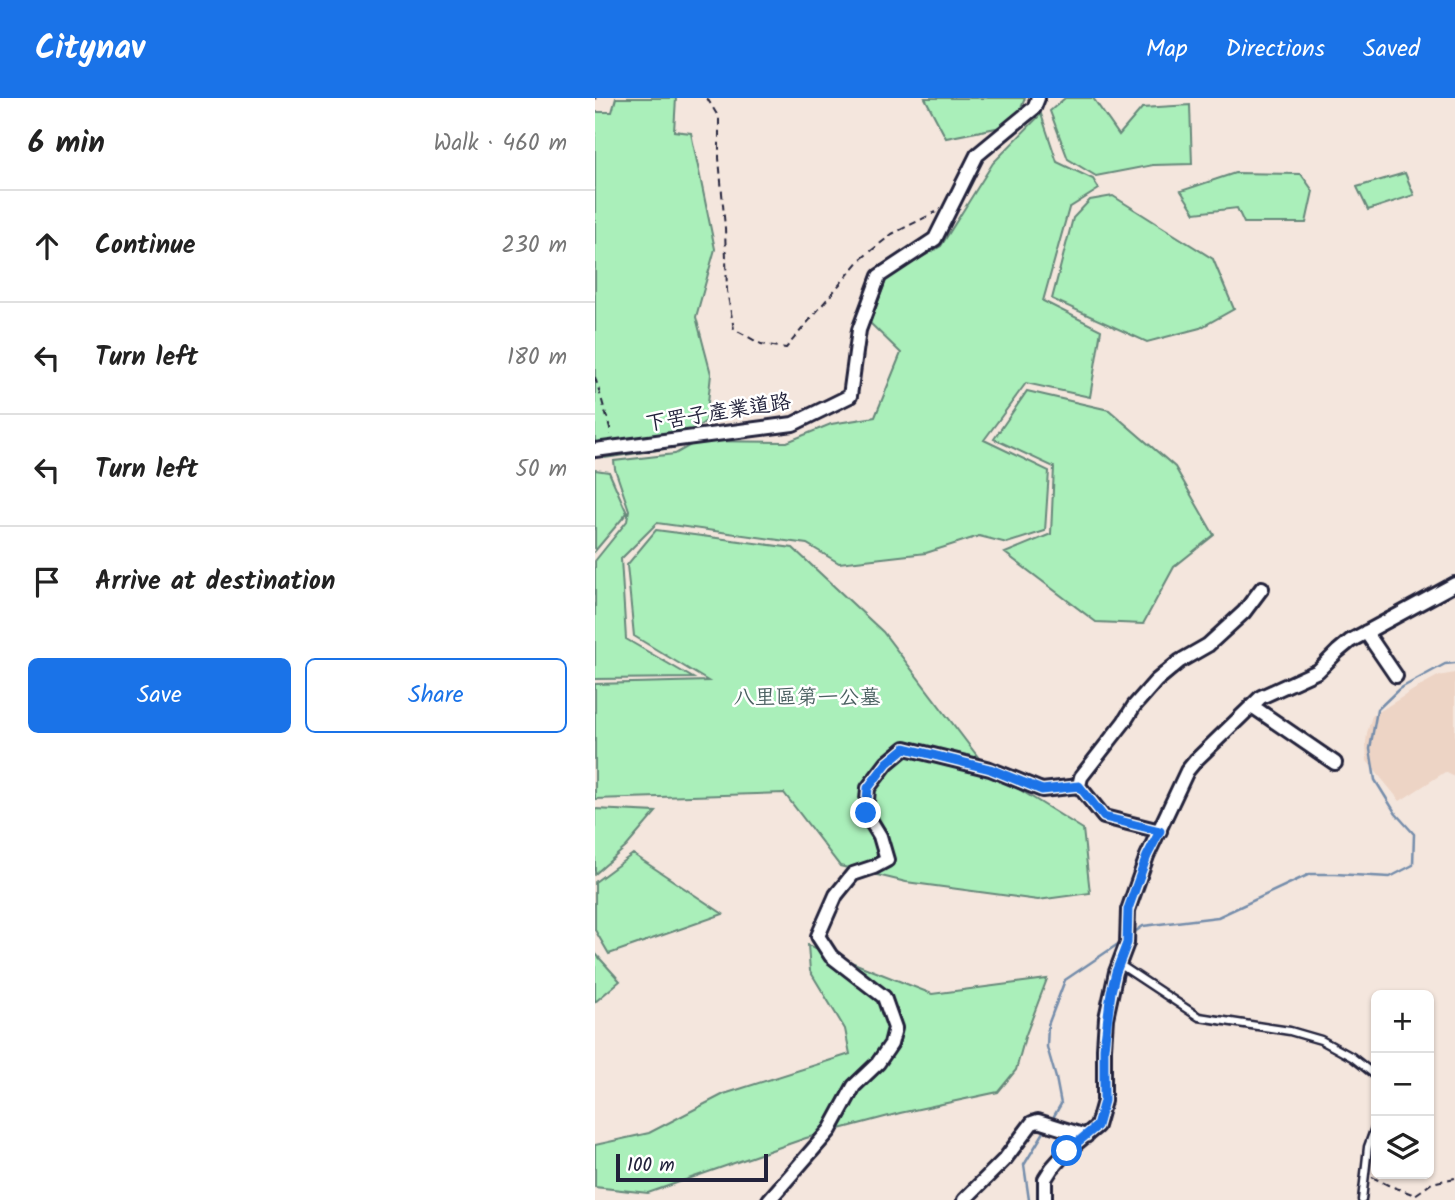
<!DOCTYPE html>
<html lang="en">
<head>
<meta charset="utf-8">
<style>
	body { margin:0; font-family:Kalam,"LXGW WenKai TC",sans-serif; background:#f6f6f6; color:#222 }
	.controls { position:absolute; right:21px; bottom:21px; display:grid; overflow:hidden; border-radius:10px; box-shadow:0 2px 5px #0004 }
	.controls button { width:63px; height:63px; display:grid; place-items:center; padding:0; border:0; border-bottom:2px solid #e0e0e0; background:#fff; color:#222; font:35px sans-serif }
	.scale { position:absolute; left:21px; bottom:18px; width:152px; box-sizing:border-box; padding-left:7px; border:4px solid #22223b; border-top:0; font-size:19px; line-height:24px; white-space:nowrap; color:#22223b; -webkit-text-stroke:5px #fff; paint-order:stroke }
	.stop { position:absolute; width:21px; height:21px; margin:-16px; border:5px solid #1a73e8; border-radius:50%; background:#fff }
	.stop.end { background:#1a73e8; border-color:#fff; box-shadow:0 2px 7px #0008 }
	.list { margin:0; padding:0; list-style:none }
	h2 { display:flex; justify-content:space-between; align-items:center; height:91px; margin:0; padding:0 28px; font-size:30px }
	h2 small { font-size:23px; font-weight:400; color:#767676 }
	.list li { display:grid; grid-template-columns:46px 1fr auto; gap:21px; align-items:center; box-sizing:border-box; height:112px; padding:0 28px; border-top:2px solid #e0e0e0 }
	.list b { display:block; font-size:26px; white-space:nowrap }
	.list em { font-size:23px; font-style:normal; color:#767676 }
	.actions { display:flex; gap:14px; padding:21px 28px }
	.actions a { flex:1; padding:16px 0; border:2px solid #1a73e8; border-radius:10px; text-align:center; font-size:24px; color:#1a73e8 }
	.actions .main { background:#1a73e8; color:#fff }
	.icon { flex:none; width:38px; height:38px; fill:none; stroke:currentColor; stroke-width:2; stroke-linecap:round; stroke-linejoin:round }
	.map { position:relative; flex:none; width:860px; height:1102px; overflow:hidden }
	header { display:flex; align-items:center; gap:42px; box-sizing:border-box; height:98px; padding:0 35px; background:#1a73e8; color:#fff }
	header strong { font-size:33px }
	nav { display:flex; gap:38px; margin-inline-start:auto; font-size:24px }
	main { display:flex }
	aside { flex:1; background:#fff }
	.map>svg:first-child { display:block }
	.built { fill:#edd4c5 }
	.green { fill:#aaefba; stroke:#66887a; stroke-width:2 }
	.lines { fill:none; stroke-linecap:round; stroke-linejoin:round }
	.stream { stroke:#758dab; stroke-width:2.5 }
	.lane-casing { stroke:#22223b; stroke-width:11 }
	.street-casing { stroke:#22223b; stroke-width:18 }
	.path { stroke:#22223b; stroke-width:2; stroke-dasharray:7 5; stroke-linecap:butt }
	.lane { stroke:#fff; stroke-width:6 }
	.street { stroke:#fff; stroke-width:12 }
	.route { stroke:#1a73e8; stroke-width:9 }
	.labels { text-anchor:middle; stroke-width:5; stroke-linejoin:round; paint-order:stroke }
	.street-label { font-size:21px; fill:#22223b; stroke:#fff }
	.park-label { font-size:21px; fill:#4b6061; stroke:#fff }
</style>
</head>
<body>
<header>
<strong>Citynav</strong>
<nav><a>Map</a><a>Directions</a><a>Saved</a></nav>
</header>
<main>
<aside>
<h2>6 min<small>Walk · 460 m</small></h2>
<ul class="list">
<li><svg class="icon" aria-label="ahead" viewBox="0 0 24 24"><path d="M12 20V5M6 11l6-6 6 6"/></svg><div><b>Continue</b></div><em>230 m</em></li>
<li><svg class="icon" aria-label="left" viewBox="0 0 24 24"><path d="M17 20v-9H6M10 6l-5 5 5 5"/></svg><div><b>Turn left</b></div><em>180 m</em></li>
<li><svg class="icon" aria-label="left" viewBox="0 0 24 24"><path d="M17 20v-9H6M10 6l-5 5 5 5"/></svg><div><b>Turn left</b></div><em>50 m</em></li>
<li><svg class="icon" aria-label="arrive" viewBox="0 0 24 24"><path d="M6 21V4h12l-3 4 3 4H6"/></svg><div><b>Arrive at destination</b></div></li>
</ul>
<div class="actions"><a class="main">Save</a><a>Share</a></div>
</aside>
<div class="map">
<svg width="860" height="1102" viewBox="0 0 860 1102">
	<rect width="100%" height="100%" fill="#f4e6dd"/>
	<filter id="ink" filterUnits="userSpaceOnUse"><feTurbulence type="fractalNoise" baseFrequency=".0143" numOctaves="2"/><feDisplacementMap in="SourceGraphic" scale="14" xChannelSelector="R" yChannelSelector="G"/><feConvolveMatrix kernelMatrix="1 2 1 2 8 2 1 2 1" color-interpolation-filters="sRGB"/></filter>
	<g filter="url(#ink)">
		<path class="built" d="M 860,575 L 860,679 L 850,674 L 805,703 L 772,663 L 771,645 L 772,635 L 777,618 L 828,586 L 843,578 Z"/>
		<path class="green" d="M 21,0 L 81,0 L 79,33 L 96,35 L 120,151 L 101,219 L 116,276 L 111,323 L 100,331 L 83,349 L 10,360 L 0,353 L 0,14 L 17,14 Z
			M 330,0 L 430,0 L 423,18 L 411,28 L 351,40 Z
			M 470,0 L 498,0 L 524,37 L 547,10 L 595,7 L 597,66 L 558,67 L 501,78 L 473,61 L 455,13 Z
			M 446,16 L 462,64 L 498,81 L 504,91 L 474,110 L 448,203 L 506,232 L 495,299 L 431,285 L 389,342 L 454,373 L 450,433 L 412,445 L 384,438 L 331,455 L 244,465 L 212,446 L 62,425 L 26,461 L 31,541 L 98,580 L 0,581 L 0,463 L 32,423 L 34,412 L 20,371 L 19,363 L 80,356 L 103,343 L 192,344 L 236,326 L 280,319 L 306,255 L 275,225 L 292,180 L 346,148 L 398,65 Z
			M 640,75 L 706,76 L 718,93 L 711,125 L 649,125 L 642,110 L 600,115 L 586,93 Z
			M 810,75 L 819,97 L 773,112 L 762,89 Z
			M 518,98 L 618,161 L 639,211 L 605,230 L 552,244 L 457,201 L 478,120 L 495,102 Z
			M 432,293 L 514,312 L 580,369 L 619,437 L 579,469 L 548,526 L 501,524 L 410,455 L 456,436 L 459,369 L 399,341 Z
			M 0,372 L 14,374 L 32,415 L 0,453 Z
			M 61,432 L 198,450 L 288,534 L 393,672 L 488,731 L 495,795 L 443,802 L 311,784 L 245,768 L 189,695 L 0,701 L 0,586 L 113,583 L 39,538 L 32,467 Z
			M 0,711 L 61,714 L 31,749 L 0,776 Z
			M 38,756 L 128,816 L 14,856 L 0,832 L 0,784 Z
			M 213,847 L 337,896 L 452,881 L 430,939 L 421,972 L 403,994 L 305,1015 L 211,1040 L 53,1095 L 0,1089 L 0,1047 L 54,1035 L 129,996 L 255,956 L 250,931 L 215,873 Z
			M 0,855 L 25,883 L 0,904 Z"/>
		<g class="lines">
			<path class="stream" d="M 537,836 L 548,828 L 623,819 L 715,776 L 740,776 L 795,779 L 818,767 L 819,736 L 801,716 L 780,682 L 775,651 L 782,612 L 804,591 L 850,566 L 860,565
				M 459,1018 L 466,1006 L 461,980 L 452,949 L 453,927 L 470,882 L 529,842
				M 434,1102 L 429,1067 L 449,1034"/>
			<defs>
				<path id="lane" d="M 524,866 L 604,919 L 695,933 L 726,942 L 757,959 L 781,978
					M 767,1102 L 773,1049 L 781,1027"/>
				<path id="street" d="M 0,352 L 198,326 L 255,298 L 264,232 L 284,178 L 340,141 L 382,57 L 439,10 L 443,0
					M 771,534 L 801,578
					M 657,608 L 740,665
					M 565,733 L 509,719 L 484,688 L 486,679 L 529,624 L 539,608 L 561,583 L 585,563 L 613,547 L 649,514 L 667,490
					M 174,1102 L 235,1032 L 259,988 L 283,965 L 296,946 L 300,930 L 289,899 L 236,858 L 223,838 L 241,797 L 258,776 L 279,769 L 292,762 L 285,738 L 271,715 L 273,690 L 292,665 L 310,650 L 395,671 L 447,692 L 484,688
					M 369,1102 L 410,1061 L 437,1025 L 443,1023 L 491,1038
					M 450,1102 L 450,1081 L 457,1070 L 472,1053 L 502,1028 L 509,1003 L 509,950 L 511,920 L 521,874 L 532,845 L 533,812 L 552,758 L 592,673 L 601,662 L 666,599 L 723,573 L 743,553 L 755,543 L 860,486"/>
			</defs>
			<use href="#lane" class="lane-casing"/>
			<use href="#street" class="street-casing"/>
			<path class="path" d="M 112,0 L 124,20 L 124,60 L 130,130 L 132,193 L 139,231 L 166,246 L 191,250 L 266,161 L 297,136 L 341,114
				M 0,1 L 1,0
				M 0,279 L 15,330 L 15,337
				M 777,1079 L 793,1087 L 820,1097 L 837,1085 L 860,1080"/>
			<use href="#lane" class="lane"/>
			<use href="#street" class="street"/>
		</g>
	</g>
	<g class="lines" filter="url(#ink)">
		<path class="route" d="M 271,715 L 273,690 L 292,665 L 310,650 L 395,671 L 447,692 L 484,688 L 509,719 L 565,733 L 552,758 L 533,811 L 532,845 L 521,874 L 516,894 L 509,950 L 509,1003 L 502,1028 L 472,1053"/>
	</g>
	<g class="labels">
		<g class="street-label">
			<text transform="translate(123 314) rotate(-9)" y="7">下罟子產業道路</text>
		</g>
		<g class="park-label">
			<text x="212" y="606">八里區第一公墓</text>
		</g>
	</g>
</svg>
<div class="controls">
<button>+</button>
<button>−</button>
<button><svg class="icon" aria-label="layers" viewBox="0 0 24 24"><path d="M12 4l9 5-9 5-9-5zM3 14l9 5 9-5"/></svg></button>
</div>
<div class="scale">100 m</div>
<div class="stop" style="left:472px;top:1053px"></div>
<div class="stop end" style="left:271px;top:715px"></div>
</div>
</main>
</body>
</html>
